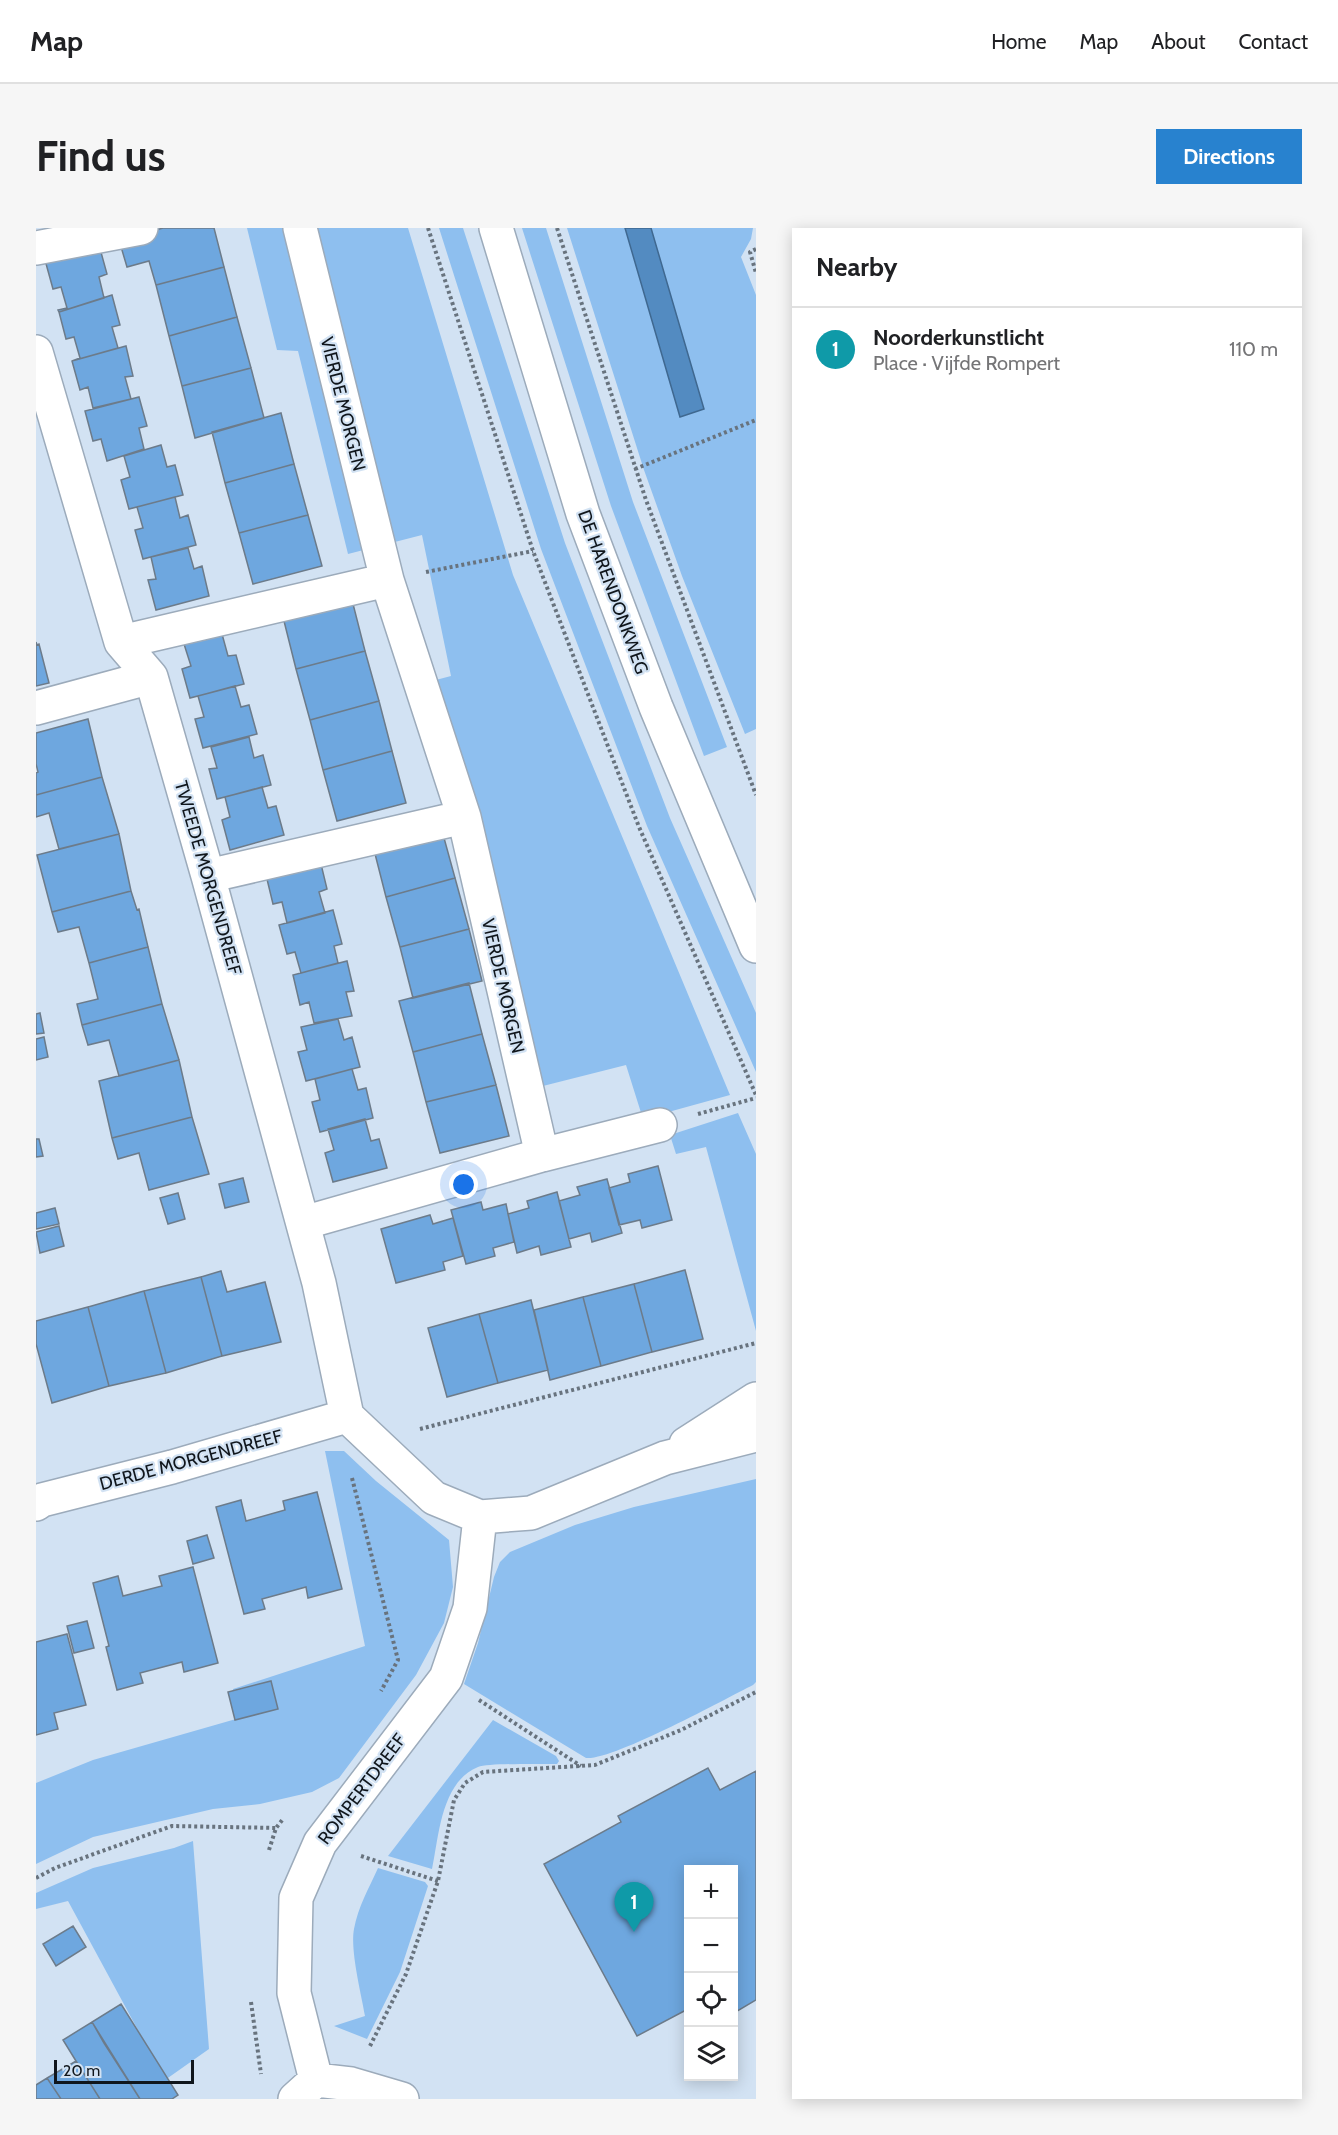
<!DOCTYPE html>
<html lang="en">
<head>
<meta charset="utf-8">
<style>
	body { margin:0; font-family:Cabin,sans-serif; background:#f6f6f6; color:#202124 }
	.controls { position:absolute; right:18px; bottom:18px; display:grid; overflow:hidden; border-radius:0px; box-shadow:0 3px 15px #0003 }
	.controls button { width:54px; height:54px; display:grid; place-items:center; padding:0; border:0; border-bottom:2px solid #e0e0e0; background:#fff; color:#202124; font:30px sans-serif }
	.scale { position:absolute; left:18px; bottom:15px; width:140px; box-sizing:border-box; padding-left:6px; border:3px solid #10161c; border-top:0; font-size:16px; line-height:21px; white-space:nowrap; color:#10161c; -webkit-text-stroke:4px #d2e2f3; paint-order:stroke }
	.you { position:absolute; left:428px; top:957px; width:21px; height:21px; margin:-15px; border:4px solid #fff; border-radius:50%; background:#1a73e8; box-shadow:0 0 0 9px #1a73e833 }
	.badge { display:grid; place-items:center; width:39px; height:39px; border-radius:50%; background:#2882cf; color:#fff; font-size:20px; font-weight:700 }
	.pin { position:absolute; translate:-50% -50px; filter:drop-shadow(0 2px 3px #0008) }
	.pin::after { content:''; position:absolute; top:32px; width:21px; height:18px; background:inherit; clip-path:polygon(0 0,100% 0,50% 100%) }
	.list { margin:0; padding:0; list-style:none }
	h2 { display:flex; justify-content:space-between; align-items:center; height:78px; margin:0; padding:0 24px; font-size:26px }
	h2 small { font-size:20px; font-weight:400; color:#757577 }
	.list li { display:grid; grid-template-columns:39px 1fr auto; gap:18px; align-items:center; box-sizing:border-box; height:84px; padding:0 24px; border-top:2px solid #e0e0e0 }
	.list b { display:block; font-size:22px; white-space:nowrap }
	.list p { margin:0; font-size:20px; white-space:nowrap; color:#757577 }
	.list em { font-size:20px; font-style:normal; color:#757577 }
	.icon { flex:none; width:33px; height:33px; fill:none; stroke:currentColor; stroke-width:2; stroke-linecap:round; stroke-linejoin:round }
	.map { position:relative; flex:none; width:720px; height:1871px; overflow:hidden; border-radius:0px }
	header { display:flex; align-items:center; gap:36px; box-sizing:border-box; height:84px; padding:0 30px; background:#fff; border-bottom:2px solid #e0e0e0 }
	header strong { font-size:28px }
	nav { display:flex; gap:33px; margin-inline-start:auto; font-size:21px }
	.intro { display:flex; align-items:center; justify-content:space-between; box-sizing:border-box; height:144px; padding:0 36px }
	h1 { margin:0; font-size:42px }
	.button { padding:15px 27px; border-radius:0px; background:#2882cf; color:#fff; font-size:21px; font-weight:700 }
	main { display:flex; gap:36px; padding:0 36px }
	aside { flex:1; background:#fff; border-radius:0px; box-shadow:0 3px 15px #0003 }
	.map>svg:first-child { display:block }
	.green { fill:#8ebfef }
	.water { fill:#538bc1; stroke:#3f6890; stroke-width:1.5 }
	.building { fill:#6ea7df; stroke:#6c7b8a; stroke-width:1.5 }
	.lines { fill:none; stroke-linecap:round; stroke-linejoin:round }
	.minor-casing { stroke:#9cabbb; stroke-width:36 }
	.major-casing { stroke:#9cabbb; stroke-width:36 }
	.path { stroke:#68737e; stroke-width:4; stroke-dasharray:3 3; stroke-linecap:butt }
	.minor { stroke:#fff; stroke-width:33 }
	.major { stroke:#fff; stroke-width:33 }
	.labels { text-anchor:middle; stroke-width:4.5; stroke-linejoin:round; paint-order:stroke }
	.street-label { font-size:18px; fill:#10161c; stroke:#d2e2f3 }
</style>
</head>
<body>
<header>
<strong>Map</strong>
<nav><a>Home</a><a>Map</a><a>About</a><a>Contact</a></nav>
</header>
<div class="intro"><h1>Find us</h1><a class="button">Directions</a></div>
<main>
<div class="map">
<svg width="720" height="1871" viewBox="0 0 720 1871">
	<rect width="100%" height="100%" fill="#d2e2f3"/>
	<path class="green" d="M 211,0 L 372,0 L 477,347 L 694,867 L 607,891 L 590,837 L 499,860 L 377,458 L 415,448 L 386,307 L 312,326 L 262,123 L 241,122 Z
		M 403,0 L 427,0 L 529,315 L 634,590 L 720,785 L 720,844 L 611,598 L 505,321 Z
		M 486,0 L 510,0 L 597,274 L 691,519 L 668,528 L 575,278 Z
		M 531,0 L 717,0 L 715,11 L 705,29 L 720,67 L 720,501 L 709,506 L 646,348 L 608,242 Z
		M 702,885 L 720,926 L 720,1103 L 670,919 L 640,926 L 634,907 Z
		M 289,1223 L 308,1223 L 340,1253 L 413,1312 L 417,1359 L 408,1395 L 380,1447 L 303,1550 L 276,1564 L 224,1576 L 177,1581 L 57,1609 L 0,1636 L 0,1555 L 57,1532 L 200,1491 L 197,1461 L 329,1418 Z
		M 720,1251 L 720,1454 L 717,1457 C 689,1471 576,1533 550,1530 L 428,1456 L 442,1415 L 458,1349 L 464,1334 L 474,1324 L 539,1297 L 598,1279 Z
		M 457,1492 L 520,1528 L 523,1533 L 521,1536 C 506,1536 452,1535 442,1539 C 405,1554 403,1608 396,1641 L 352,1628 Z
		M 157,1613 L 173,1821 L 129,1852 L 32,1673 L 0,1681 L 0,1665 L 57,1640 L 138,1620 Z
		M 342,1640 L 389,1654 L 392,1658 L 364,1744 L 331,1811 L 298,1798 L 329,1788 C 325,1765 314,1722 318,1701 C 322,1679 333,1660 342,1640 Z"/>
	<path class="water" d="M 589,0 L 615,0 L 668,181 L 644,189 Z"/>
	<path class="building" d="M 127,0 L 178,0 L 188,39 L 120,57 L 113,33 L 91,39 L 83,12 Z
		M 63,17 L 71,46 L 63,49 L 68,70 L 23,84 L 22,82 L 31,80 L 25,59 L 17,61 L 9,32 Z
		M 188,39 L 201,89 L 133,108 L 120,57 Z
		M 76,67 L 84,97 L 76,99 L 82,120 L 36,133 L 44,130 L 38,109 L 30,111 L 23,84 Z
		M 201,89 L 215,140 L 146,158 L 133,108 Z
		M 90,118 L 97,148 L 89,149 L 95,171 L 57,180 L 52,159 L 44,162 L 36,133 Z
		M 215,140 L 228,190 L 159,210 L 146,158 Z
		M 103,169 L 111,198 L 103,200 L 108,221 L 71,233 L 65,211 L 57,213 L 49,183 Z
		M 245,185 L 258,236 L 189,255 L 176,204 Z
		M 125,217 L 131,239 L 139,237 L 147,267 L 93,281 L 85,252 L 94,249 L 88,228 Z
		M 258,236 L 272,287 L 203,305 L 189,255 Z
		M 139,269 L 144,290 L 152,287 L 160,317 L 107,331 L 99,302 L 107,300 L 101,279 Z
		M 272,287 L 286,338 L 217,356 L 203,305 Z
		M 152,320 L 158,341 L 166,338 L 173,368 L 120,382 L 112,352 L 120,351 L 115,329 Z
		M 316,372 L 329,423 L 260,441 L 247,389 Z
		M 186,406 L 192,428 L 200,427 L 208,456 L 154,470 L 146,441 L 155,438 L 148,416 Z
		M 0,414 L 1,417 L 3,416 L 13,455 L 0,458 Z
		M 329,423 L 343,473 L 274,492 L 260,441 Z
		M 199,458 L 205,479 L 213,477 L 221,506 L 167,520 L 159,491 L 168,489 L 162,468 Z
		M 343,473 L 356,523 L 287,542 L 274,492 Z
		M 52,491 L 66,549 L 0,567 L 0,545 L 2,544 L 0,536 L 0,505 Z
		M 213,509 L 218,530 L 227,527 L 235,557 L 181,571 L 173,541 L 181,540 L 175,519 Z
		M 356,523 L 370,575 L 301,593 L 287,542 Z
		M 66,549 L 83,606 L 23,621 L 13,585 L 0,589 L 0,567 Z
		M 226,559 L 232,580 L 240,578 L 248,607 L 194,622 L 186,592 L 194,589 L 189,569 Z
		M 405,599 L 419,650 L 350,669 L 337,618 Z
		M 83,606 L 95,663 L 16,684 L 1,627 Z
		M 284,632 L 291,661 L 283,664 L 289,685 L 251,695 L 246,674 L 237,676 L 230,647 Z
		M 419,650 L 433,701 L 364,719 L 350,669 Z
		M 95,663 L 101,682 L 103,681 L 112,719 L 53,735 L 43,699 L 22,704 L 16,684 Z
		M 297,682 L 306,716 L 298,718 L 302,735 L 265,745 L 259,724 L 251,726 L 243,697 Z
		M 433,701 L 446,753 L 377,770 L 364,719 Z
		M 112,719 L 126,776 L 46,797 L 41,776 L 62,771 L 53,735 Z
		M 311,733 L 318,763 L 310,764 L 316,788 L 278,795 L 273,774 L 264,777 L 257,747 Z
		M 433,755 L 446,806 L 377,824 L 363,773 Z
		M 126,776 L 143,832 L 83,848 L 73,812 L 52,817 L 46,797 Z
		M 4,785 L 8,805 L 0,806 L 0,786 Z
		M 302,791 L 308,812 L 316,809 L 324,839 L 270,853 L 262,824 L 271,822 L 265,799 Z
		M 446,806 L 460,857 L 390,874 L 377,824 Z
		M 8,809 L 12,829 L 0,832 L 0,811 Z
		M 143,832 L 156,889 L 76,910 L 63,853 Z
		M 316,841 L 322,862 L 330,860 L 337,890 L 284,904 L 276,874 L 284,872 L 279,851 Z
		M 460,857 L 473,908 L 404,925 L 390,874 Z
		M 156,889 L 173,946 L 113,962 L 103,925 L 82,931 L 76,910 Z
		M 329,891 L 335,913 L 343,911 L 351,940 L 297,954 L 289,925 L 298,922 L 292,901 Z
		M 0,911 L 3,911 L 7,928 L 0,929 Z
		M 622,938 L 636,992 L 606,1000 L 604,992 L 583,997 L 573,960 L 594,954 L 592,946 Z
		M 207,950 L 213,974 L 189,980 L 183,956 Z
		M 571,951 L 586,1005 L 556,1014 L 554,1005 L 533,1011 L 523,973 L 544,967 L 541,959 Z
		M 521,964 L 535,1019 L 505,1027 L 503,1018 L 481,1025 L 472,986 L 493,980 L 491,973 Z
		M 142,965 L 149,991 L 132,996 L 124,970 Z
		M 445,974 L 447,982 L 470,976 L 478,1014 L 457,1020 L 459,1028 L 430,1036 L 415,982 Z
		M 19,980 L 23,996 L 0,1001 L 0,985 Z
		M 394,987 L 397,996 L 417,990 L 427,1028 L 407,1034 L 409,1042 L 360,1055 L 345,1001 Z
		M 23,998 L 28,1018 L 4,1025 L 0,1004 Z
		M 649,1042 L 667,1111 L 616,1124 L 598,1056 Z
		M 185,1043 L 191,1064 L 229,1054 L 245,1114 L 186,1128 L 165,1049 Z
		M 165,1049 L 186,1128 L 130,1145 L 108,1063 Z
		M 598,1056 L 616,1124 L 565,1138 L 547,1069 Z
		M 108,1063 L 130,1145 L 73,1158 L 52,1079 Z
		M 547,1069 L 565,1138 L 514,1152 L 498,1082 Z
		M 495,1072 L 512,1142 L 462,1155 L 443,1086 Z
		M 52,1079 L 73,1158 L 16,1175 L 0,1116 L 0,1093 Z
		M 443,1086 L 462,1155 L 411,1169 L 392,1100 Z
		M 281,1264 L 306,1361 L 272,1370 L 270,1359 L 226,1371 L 229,1381 L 208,1386 L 180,1279 L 205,1272 L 210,1293 L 249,1282 L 247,1273 Z
		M 171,1307 L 178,1330 L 157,1336 L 151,1313 Z
		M 157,1339 L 182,1435 L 148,1444 L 146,1434 L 104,1445 L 107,1455 L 81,1462 L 70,1419 L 73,1418 L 57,1355 L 82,1348 L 87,1368 L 126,1358 L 123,1348 Z
		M 51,1393 L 58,1420 L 38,1425 L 31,1398 Z
		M 31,1406 L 50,1477 L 18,1485 L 22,1501 L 0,1507 L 0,1414 Z
		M 235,1453 L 242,1481 L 199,1492 L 192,1464 Z
		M 672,1540 L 684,1562 L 720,1543 L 720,1772 L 698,1785 L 698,1642 L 652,1642 L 652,1781 L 601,1808 L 508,1636 L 585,1594 L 582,1588 Z
		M 37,1698 L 50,1719 L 20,1738 L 7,1716 Z
		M 85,1776 L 142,1867 L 136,1871 L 104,1871 L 56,1794 Z
		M 56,1794 L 68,1815 L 104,1871 L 64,1871 L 40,1833 L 27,1812 Z
		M 40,1833 L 64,1871 L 25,1871 L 11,1850 Z
		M 11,1850 L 25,1871 L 0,1871 L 0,1857 Z"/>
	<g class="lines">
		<defs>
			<path id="minor" d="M 264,0 L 351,352 L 428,589 L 506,927
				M 0,20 L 105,0
				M 0,124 L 85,414 L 115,449 L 172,648 L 283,1055 L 311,1188
				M 85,414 L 351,352
				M 0,480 L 115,449
				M 172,648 L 428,589
				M 267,995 L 506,927 L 624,897
				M 311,1188 L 398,1270 L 444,1289 L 495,1285 L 629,1230 L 720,1207
				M 650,1216 L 720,1171
				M 0,1276 L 6,1272 L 136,1239 L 311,1188
				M 280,1852 L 315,1856 L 366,1871
				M 259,1871 L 280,1852 L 258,1765 L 260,1670 L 284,1615 L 410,1450 L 434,1380 L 444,1289"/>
			<path id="major" d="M 460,0 L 547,286 L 620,479 L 720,718"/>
		</defs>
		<use href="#minor" class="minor-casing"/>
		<use href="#major" class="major-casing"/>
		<path class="path" d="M 392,0 L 497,323 L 603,599 L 720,867
			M 521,0 L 610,272 L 720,567
			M 720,21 L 714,24 L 720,45
			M 599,241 L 720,192
			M 390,344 L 497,323
			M 662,886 L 720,870
			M 384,1201 L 720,1115
			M 316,1250 L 362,1432 L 345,1463
			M 443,1472 L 545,1538
			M 233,1622 L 240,1600 L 247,1591
			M 325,1628 L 402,1653
			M 0,1650 L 19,1640 L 136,1598 L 241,1600
			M 215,1774 L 225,1846
			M 334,1818 L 370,1746 L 402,1653 L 418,1572 L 429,1555 L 447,1544 L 559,1537 L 645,1502 L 720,1464"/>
		<use href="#minor" class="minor"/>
		<use href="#major" class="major"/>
	</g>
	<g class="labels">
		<g class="street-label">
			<text transform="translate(307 176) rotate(76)" y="6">VIERDE MORGEN</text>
			<text transform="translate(577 364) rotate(70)" y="6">DE HARENDONKWEG</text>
			<text transform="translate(172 650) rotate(74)" y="6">TWEEDE MORGENDREEF</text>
			<text transform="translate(467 758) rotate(77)" y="6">VIERDE MORGEN</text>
			<text transform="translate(155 1232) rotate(-15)" y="6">DERDE MORGENDREEF</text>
			<text transform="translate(326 1561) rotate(-53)" y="6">ROMPERTDREEF</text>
		</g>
	</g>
</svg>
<div class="controls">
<button>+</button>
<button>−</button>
<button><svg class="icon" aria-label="locate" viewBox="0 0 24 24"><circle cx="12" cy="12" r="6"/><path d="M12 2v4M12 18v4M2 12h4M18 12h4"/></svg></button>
<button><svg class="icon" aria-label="layers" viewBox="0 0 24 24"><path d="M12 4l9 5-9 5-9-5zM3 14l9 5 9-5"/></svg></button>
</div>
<div class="scale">20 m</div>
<div class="you"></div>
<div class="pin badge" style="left:598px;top:1704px;background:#0f9aa8">1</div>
</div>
<aside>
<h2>Nearby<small></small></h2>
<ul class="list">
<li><span class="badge" style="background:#0f9aa8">1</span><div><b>Noorderkunstlicht</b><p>Place · Vijfde Rompert</p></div><em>110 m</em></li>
</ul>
</aside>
</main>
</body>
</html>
